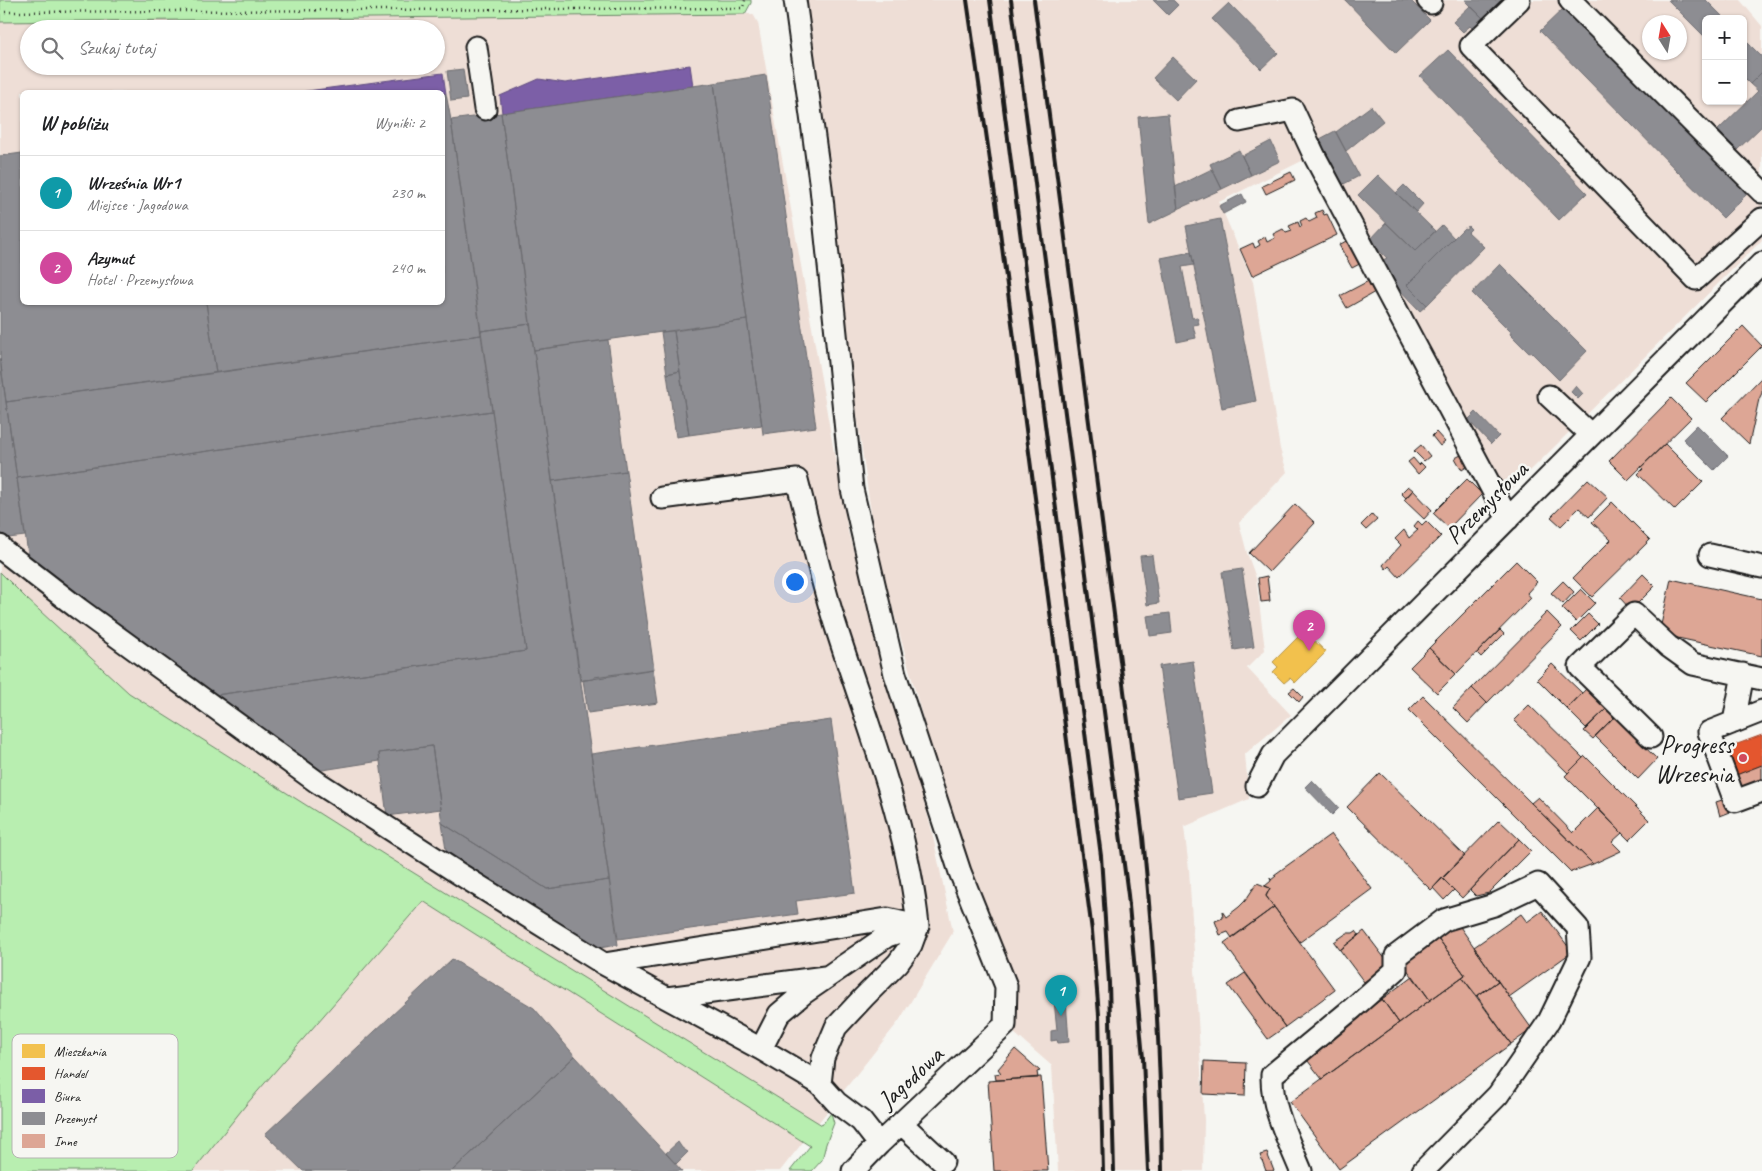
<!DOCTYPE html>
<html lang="pl">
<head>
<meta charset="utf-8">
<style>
	body { margin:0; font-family:Caveat,sans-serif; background:#f2f2f2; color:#202124 }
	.controls { position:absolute; right:15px; top:15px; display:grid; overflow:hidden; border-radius:8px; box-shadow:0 1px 4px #0004 }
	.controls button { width:45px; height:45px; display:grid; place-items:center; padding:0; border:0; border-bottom:1px solid #e0e0e0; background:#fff; color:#202124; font:25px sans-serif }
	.compass { position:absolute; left:1642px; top:15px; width:45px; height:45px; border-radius:50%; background:#fff; box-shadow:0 1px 4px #0004; rotate:349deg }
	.you { position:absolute; left:794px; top:581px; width:18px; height:18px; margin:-12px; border:4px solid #fff; border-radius:50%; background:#1a73e8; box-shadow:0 0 0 8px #1a73e833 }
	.badge { display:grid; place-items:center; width:32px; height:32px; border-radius:50%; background:#0f766e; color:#fff; font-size:16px; font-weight:700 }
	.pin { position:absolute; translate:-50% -41px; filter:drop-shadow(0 1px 2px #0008) }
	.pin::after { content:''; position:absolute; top:26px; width:18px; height:15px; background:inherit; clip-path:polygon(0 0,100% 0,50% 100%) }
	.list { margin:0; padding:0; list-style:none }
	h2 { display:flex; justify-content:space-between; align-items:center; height:65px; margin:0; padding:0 20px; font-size:21px }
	h2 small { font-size:16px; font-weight:400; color:#757577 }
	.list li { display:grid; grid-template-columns:32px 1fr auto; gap:15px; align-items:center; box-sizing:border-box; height:75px; padding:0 20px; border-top:1px solid #e0e0e0 }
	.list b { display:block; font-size:19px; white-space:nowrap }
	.list p { margin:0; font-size:16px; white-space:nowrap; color:#757577 }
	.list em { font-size:16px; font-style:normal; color:#757577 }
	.icon { flex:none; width:28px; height:28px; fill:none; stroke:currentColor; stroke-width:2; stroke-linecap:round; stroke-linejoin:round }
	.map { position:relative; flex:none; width:1762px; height:1171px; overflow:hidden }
	.search { position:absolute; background:#fff; box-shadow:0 1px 4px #0004; left:20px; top:20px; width:425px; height:55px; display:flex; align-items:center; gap:12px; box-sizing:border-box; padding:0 18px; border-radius:28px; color:#757577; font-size:19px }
	.panel { position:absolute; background:#fff; box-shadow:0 1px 4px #0004; left:20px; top:90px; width:425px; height:215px; border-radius:8px }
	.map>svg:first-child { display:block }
	.built { fill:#eeded6; fill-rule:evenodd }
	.green { fill:#b8eeb0; stroke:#6a8566 }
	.homes { fill:#f2c14e; stroke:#b2903f }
	.shops { fill:#e4572e; stroke:#a84529 }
	.offices { fill:#7b5ea7; stroke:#5e4a7d }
	.industry { fill:#8d8d92; stroke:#6b6b6f }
	.building { fill:#dda695; stroke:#1c1c1c }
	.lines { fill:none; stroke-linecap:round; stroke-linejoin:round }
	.minor-casing { stroke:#1c1c1c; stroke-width:25 }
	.path { stroke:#1c1c1c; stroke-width:2.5; stroke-dasharray:1 4; stroke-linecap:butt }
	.minor { stroke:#f6f6f2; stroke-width:21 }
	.rail { stroke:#1c1c1c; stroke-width:4 }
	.poi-dot { fill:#d1495b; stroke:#f6f6f2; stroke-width:2 }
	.labels { text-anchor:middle; stroke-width:5; stroke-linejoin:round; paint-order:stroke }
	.street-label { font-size:25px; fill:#1c1c1c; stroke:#f6f6f2 }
	.poi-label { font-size:25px; fill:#1c1c1c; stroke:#f6f6f2; text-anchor:end }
	.key { fill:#f6f6f2; stroke:#b5b5b2; stroke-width:1 }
	.key-label { font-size:14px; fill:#1c1c1c }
</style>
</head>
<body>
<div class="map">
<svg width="1762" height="1171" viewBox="0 0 1762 1171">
	<rect width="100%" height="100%" fill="#f6f6f2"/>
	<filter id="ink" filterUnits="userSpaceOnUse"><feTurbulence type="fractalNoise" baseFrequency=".02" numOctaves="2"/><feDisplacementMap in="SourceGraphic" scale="10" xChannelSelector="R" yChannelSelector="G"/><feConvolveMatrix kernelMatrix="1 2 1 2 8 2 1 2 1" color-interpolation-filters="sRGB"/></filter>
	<g filter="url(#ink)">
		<path class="built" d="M 798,0 L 1740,0 L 1762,26 L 1762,240 L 1506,495 L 1314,155 L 1219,202 L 1253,282 L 1280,449 L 1287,472 L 1239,523 L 1247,553 L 1256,578 L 1265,650 L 1247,668 L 1291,715 L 1245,754 L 1249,799 L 1184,827 L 1189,869 L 1204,1120 L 1203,1171 L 1058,1171 L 1052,1066 L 1013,1032 L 975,909 L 884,577 L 874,534 ZM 1706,19 L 1743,19 L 1743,101 L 1706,101 ZM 1650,22 L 1680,22 L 1680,52 L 1650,52 Z
			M 753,14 L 758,23 L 848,531 L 931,827 L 953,932 L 899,1021 L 780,1171 L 186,1171 L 136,722 L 0,587 L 0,22 ZM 29,29 L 436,29 L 436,66 L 29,66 ZM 22,92 L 442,92 L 442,302 L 22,302 Z"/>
		<path class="green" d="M 0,0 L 751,0 L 751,3 L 745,14 L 0,22 Z
			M 0,572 L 27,599 L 129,693 L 388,857 L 822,1125 L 831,1113 L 834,1123 L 826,1144 L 822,1160 L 812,1171 L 790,1171 L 810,1146 L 423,901 L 245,1106 L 193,1171 L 0,1171 Z"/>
		<path class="homes" d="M 1304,631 L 1326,652 L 1295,683 L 1290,678 L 1284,683 L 1273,672 L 1278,667 L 1273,662 Z"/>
		<path class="shops" d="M 1762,735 L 1762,765 L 1731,777 L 1721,750 Z"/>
		<path class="offices" d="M 690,65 L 693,86 L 502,113 L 500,96 L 539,79 L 565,83 Z
			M 443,73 L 446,94 L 300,92 Z"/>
		<path class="industry" d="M 1153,0 L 1173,0 L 1178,5 L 1168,15 Z
			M 1345,0 L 1410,0 L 1430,20 L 1396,53 Z
			M 1465,0 L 1506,0 L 1485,20 Z
			M 1668,0 L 1706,0 L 1725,19 L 1706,19 L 1706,38 Z
			M 1229,3 L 1278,53 L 1261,69 L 1212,19 Z
			M 1567,5 L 1750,191 L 1723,218 L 1540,31 Z
			M 1470,6 L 1485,20 L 1474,30 L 1470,26 L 1463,32 L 1453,22 Z
			M 1743,38 L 1762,57 L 1762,72 L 1750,84 L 1743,77 Z
			M 1448,50 L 1587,193 L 1559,220 L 1420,76 Z
			M 1173,57 L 1196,79 L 1176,100 L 1153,78 Z
			M 463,69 L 467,99 L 451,101 L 447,71 Z
			M 1762,72 L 1762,126 L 1736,151 L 1717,131 L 1758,91 L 1750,84 Z
			M 766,75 L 816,427 L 763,434 L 714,83 Z
			M 714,83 L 747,320 L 534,350 L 501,113 Z
			M 442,94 L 446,94 L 451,120 L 481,335 L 216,373 L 206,302 L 442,302 Z
			M 1371,106 L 1383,121 L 1346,151 L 1336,132 Z
			M 501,113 L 530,324 L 481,331 L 451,120 Z
			M 1168,114 L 1178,210 L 1149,224 L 1138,117 Z
			M 1335,131 L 1359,176 L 1340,186 L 1318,140 Z
			M 1271,141 L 1280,161 L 1251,175 L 1242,156 Z
			M 1239,150 L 1251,175 L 1222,189 L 1210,164 Z
			M 22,153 L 22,302 L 206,302 L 216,373 L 6,402 L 0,359 L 0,156 Z
			M 1212,169 L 1222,189 L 1178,209 L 1175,187 Z
			M 1378,175 L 1435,231 L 1415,251 L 1358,195 Z
			M 1404,185 L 1423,204 L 1416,212 L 1396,193 Z
			M 1242,194 L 1246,202 L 1223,214 L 1219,206 Z
			M 1220,219 L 1256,401 L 1222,408 L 1186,226 Z
			M 1386,223 L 1415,251 L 1442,225 L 1454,238 L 1407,285 L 1427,305 L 1420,311 L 1394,284 L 1381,261 L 1387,258 L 1369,241 Z
			M 1468,226 L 1471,229 L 1468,232 L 1484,247 L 1427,305 L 1407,285 L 1464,228 L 1466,229 Z
			M 1191,252 L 1194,265 L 1182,267 L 1192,318 L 1197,317 L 1199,324 L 1193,325 L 1196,338 L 1177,342 L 1161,258 Z
			M 1500,264 L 1587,351 L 1559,380 L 1531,352 L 1529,353 L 1510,334 L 1511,332 L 1472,293 Z
			M 747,320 L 762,425 L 689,435 L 674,331 Z
			M 530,324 L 609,880 L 547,889 L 442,823 L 440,809 L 441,809 L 432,746 L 379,753 L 380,761 L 310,772 L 209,696 L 526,651 L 481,331 Z
			M 674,331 L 680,371 L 667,374 L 661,332 Z
			M 481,335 L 492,411 L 17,478 L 6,402 Z
			M 608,340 L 626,471 L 552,481 L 534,350 Z
			M 0,359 L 25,536 L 0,539 Z
			M 680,371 L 689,435 L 676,437 L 667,374 Z
			M 1576,386 L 1583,394 L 1578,399 L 1571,392 Z
			M 492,411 L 526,651 L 209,696 L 29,561 L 17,478 Z
			M 1476,412 L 1499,436 L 1491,444 L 1468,420 Z
			M 1697,425 L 1728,456 L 1714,470 L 1683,439 Z
			M 626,471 L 654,669 L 580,681 L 552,481 Z
			M 1152,555 L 1159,603 L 1147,605 L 1140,556 Z
			M 1242,569 L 1254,647 L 1234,650 L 1222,572 Z
			M 1170,613 L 1172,633 L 1150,636 L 1147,616 Z
			M 1193,661 L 1212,793 L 1178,798 L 1159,666 Z
			M 653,669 L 658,703 L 588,713 L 583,680 L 594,679 L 594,677 Z
			M 831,720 L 855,893 L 796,901 L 798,914 L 618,939 L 591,754 Z
			M 432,746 L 441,809 L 387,816 L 379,753 Z
			M 1312,780 L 1339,808 L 1332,815 L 1305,787 Z
			M 442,823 L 547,889 L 609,880 L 618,945 L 593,949 L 447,857 Z
			M 452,959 L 534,1008 L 575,1056 L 452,1171 L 303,1171 L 265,1134 Z
			M 1066,1000 L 1069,1042 L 1058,1043 L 1057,1040 L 1051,1041 L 1051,1031 L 1057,1030 L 1054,1001 Z
			M 575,1056 L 682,1171 L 452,1171 Z
			M 678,1142 L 682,1148 L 688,1152 L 676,1164 L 666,1153 Z"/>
		<path class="building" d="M 1291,172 L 1295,180 L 1266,194 L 1262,186 Z
			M 1322,210 L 1324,215 L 1327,214 L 1337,235 L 1252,276 L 1240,249 L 1253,243 L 1255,248 L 1260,245 L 1258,241 L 1265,237 L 1267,242 L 1275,238 L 1273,234 L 1283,229 L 1286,233 L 1292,231 L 1289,226 L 1298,222 L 1300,227 L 1302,226 L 1300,221 L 1306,218 L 1309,222 L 1317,218 L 1315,213 Z
			M 1355,236 L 1367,260 L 1352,268 L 1339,245 Z
			M 1376,277 L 1382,288 L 1347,308 L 1340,296 Z
			M 1743,326 L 1762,346 L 1706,402 L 1686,383 Z
			M 1762,377 L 1762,393 L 1759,399 L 1749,444 L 1722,418 Z
			M 1671,398 L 1691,418 L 1628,480 L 1609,461 Z
			M 1436,432 L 1445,442 L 1440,446 L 1432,436 Z
			M 1665,444 L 1703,482 L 1675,510 L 1638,474 L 1643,469 L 1641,467 Z
			M 1421,445 L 1430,456 L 1424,461 L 1414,451 Z
			M 1461,455 L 1468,466 L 1462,470 L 1455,458 Z
			M 1413,458 L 1419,465 L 1421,463 L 1425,467 L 1418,474 L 1408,462 Z
			M 1467,479 L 1482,494 L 1449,528 L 1433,513 Z
			M 1588,479 L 1608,497 L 1589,517 L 1579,508 L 1561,526 L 1551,517 Z
			M 1408,486 L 1413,490 L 1406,498 L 1401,493 Z
			M 1413,490 L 1432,510 L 1424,519 L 1404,500 Z
			M 1612,502 L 1650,540 L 1592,597 L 1573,578 L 1611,540 L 1592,522 Z
			M 1295,504 L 1315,523 L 1269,572 L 1249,553 Z
			M 1372,514 L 1377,520 L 1366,530 L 1361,525 Z
			M 1418,521 L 1422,525 L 1426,521 L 1441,536 L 1399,577 L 1389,566 L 1386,569 L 1383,565 L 1401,545 L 1395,539 L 1404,530 L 1409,538 L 1418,530 L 1414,526 Z
			M 1516,561 L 1537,582 L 1527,593 L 1531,598 L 1456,674 L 1429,648 Z
			M 1643,574 L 1655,586 L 1631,610 L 1620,598 Z
			M 1267,576 L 1270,601 L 1261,602 L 1258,578 Z
			M 1671,579 L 1762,599 L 1762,656 L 1659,634 Z
			M 1563,581 L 1574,592 L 1563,604 L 1551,593 Z
			M 1581,589 L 1595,603 L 1576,622 L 1562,608 Z
			M 1547,612 L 1562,627 L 1487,703 L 1472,688 Z
			M 1588,614 L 1598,624 L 1581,641 L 1571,631 Z
			M 1500,630 L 1504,634 L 1481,657 L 1477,653 Z
			M 1429,648 L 1456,674 L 1437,693 L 1410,667 Z
			M 1552,664 L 1582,693 L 1567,709 L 1537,679 Z
			M 1294,688 L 1303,697 L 1299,702 L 1289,692 Z
			M 1472,688 L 1487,703 L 1468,723 L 1453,708 Z
			M 1586,689 L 1606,709 L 1586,728 L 1567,709 Z
			M 1423,696 L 1531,803 L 1593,864 L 1571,872 L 1409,710 Z
			M 1529,705 L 1583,758 L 1568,773 L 1514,720 Z
			M 1606,709 L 1614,717 L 1593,739 L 1584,731 Z
			M 1614,717 L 1657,759 L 1638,779 L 1595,736 Z
			M 1585,756 L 1649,820 L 1629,840 L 1565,776 Z
			M 1762,765 L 1762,779 L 1736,789 L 1731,777 Z
			M 1380,773 L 1465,856 L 1431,890 L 1347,807 Z
			M 1538,797 L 1573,833 L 1598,808 L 1622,833 L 1612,842 L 1621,851 L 1593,864 L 1531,803 Z
			M 1728,798 L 1733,811 L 1720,816 L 1716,802 Z
			M 1499,820 L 1519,839 L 1462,898 L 1442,878 Z
			M 1331,834 L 1372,889 L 1300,942 L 1266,896 L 1270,888 L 1265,886 L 1271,881 L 1270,878 L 1271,880 L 1276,876 L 1274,875 Z
			M 1519,839 L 1531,851 L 1489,893 L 1476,896 L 1470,890 Z
			M 1442,878 L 1454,890 L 1444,900 L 1433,888 Z
			M 1257,883 L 1270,888 L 1266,896 L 1274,907 L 1232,938 L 1228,932 L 1220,935 L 1215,921 L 1223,918 L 1222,911 L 1226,917 L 1239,907 L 1245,901 Z
			M 1274,907 L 1335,990 L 1285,1027 L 1224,943 Z
			M 1542,911 L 1572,952 L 1509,997 L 1474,947 L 1521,914 L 1527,922 Z
			M 1458,924 L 1498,981 L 1477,996 L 1462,977 L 1465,975 L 1438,938 Z
			M 1356,931 L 1359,935 L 1340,950 L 1334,942 L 1347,933 L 1353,933 Z
			M 1364,931 L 1389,964 L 1364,982 L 1340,950 Z
			M 1438,938 L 1465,975 L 1430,1000 L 1403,964 Z
			M 1245,973 L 1285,1027 L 1268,1039 L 1228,985 Z
			M 1413,976 L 1430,1000 L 1399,1023 L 1382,999 Z
			M 1462,977 L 1511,1044 L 1339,1169 L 1290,1102 Z
			M 1498,981 L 1532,1029 L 1511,1044 L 1477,996 Z
			M 1382,999 L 1399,1023 L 1322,1079 L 1304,1056 Z
			M 1015,1049 L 1040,1071 L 1037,1072 L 1038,1078 L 996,1080 L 995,1074 L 1001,1073 L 998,1069 Z
			M 1204,1061 L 1246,1063 L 1245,1096 L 1203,1094 Z
			M 1041,1077 L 1048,1171 L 994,1171 L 988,1081 Z
			M 1267,1153 L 1274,1171 L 1266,1171 L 1260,1155 Z"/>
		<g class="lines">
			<defs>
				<path id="minor" d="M 795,0 L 821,188 L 852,489 L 895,674 L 960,872 L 1006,986 L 1005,1025 L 879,1144 L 853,1171
					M 1428,0 L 1431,3
					M 1519,0 L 1471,46 L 1696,279 L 1762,219
					M 1570,0 L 1762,192
					M 476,47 L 485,109
					M 1239,121 L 1293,110 L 1314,155 L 1508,519
					M 1549,396 L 1591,435
					M 662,498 L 797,480 C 810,530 821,581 837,630 C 868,727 908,825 918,926 L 887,936 L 804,993 L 779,1014 L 761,1049
					M 0,546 L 4,551 L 79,609 L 317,782 L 458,873 L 604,964 L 761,1049 L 820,1084 L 837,1103 L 861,1121 L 879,1144
					M 1710,555 L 1762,567
					M 1762,711 L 1709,732 L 1735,801 L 1762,791
					M 1734,722 L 1743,674
					M 1651,737 L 1580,667 L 1634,614 L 1668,646 L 1693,664 L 1762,679
					M 1257,786 L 1273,755 L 1762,263
					M 604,964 L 887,919 L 918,926 L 911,945 L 898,963 L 864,997 L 836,1027 L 823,1058 L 820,1084
					M 667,998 L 825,977
					M 901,1123 L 943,1162
					M 1301,1171 C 1289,1141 1271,1108 1272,1075 L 1353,1008 L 1396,970 L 1396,956 L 1444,920 L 1494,905 L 1538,884 L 1578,928 L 1580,957 L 1549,1021 L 1498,1095 L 1423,1171"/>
			</defs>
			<use href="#minor" class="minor-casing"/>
			<path class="path" d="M 0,12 L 743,8 L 745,0"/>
			<use href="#minor" class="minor"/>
			<path class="rail" d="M 967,0 L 997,209 L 1092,931 L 1099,1015 L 1103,1171
				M 990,0 L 1101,856 L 1109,983 L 1114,1171
				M 1011,0 L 1128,895 L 1143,1058 L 1148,1171
				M 1034,0 L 1143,837 C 1154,948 1161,1059 1162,1171"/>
		</g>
	</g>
	<circle class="poi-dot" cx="1743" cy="758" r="5"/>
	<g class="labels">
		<g class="street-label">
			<text transform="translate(1486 502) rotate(-45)" y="9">Przemysłowa</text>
			<text transform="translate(910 1077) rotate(-43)" y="9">Jagodowa</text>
		</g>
		<g class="poi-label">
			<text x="1733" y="753">Progress<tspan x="1733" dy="29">Wrzesnia</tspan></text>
		</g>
	</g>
	<rect x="12" y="1034" width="166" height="124" rx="8" class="key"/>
	<rect x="22" y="1044" width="23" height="14" fill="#f2c14e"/>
	<rect x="22" y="1067" width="23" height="13" fill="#e4572e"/>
	<rect x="22" y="1089" width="23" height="14" fill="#7b5ea7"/>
	<rect x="22" y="1112" width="23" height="13" fill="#8d8d92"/>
	<rect x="22" y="1134" width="23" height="14" fill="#dda695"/>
	<g class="key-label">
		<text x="54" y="1056">Mieszkania</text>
		<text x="54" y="1078">Handel</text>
		<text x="54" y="1101">Biura</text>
		<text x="54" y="1123">Przemysł</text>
		<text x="54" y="1146">Inne</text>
	</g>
</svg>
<div class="controls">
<button>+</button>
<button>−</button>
</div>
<svg class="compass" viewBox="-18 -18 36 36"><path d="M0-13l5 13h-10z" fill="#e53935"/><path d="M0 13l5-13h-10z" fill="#757577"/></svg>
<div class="you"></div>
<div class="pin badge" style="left:1061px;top:1016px;background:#0f9aa8">1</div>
<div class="pin badge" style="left:1309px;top:651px;background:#d1479c">2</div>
<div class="search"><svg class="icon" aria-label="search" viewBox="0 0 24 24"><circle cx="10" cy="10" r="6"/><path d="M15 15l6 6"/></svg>Szukaj tutaj</div>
<section class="panel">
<h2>W pobliżu<small>Wyniki: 2</small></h2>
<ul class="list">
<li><span class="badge" style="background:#0f9aa8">1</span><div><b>Września Wr1</b><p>Miejsce · Jagodowa</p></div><em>230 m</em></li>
<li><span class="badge" style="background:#d1479c">2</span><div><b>Azymut</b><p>Hotel · Przemysłowa</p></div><em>240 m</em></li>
</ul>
</section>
</div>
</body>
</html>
